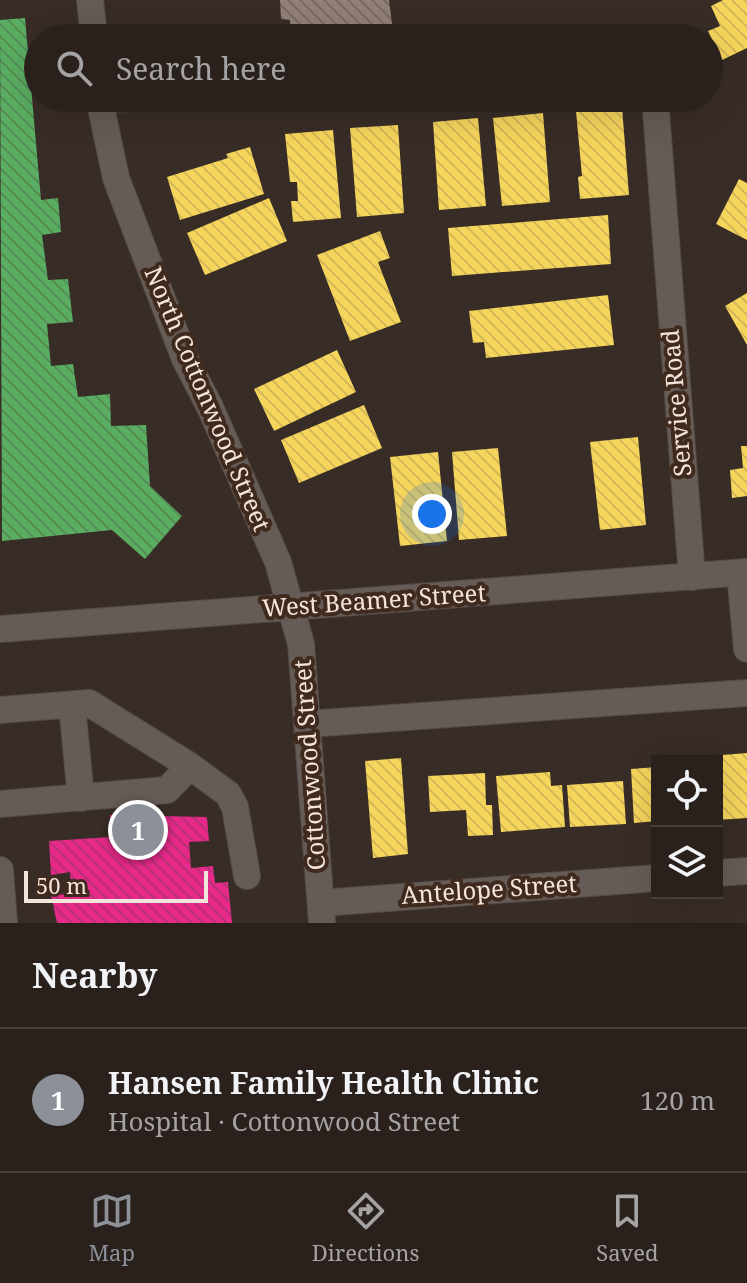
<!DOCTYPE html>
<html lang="en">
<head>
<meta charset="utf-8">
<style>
	body { margin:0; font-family:"Noto Serif",serif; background:#322925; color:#f1f3f6 }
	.controls { position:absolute; right:24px; bottom:24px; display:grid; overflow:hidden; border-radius:0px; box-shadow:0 8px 32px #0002 }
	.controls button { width:72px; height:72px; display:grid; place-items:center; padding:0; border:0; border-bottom:2px solid #463e3b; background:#2a211c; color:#f1f3f6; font:40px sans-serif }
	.scale { position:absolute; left:24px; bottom:20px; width:184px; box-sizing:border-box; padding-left:8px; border:4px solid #f3e4dc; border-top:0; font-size:22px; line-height:28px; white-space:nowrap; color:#f3e4dc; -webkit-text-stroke:6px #402a1e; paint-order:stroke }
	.you { position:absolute; left:432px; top:514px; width:28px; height:28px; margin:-20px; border:6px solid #fff; border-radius:50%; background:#1a73e8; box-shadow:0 0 0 12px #1a73e833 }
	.badge { display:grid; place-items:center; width:52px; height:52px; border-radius:50%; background:#8c9099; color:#fff; font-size:26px; font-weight:700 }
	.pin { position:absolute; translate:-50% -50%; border:4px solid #fff; box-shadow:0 2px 8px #0006 }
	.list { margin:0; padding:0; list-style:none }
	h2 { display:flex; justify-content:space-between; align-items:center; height:104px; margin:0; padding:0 32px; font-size:34px }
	h2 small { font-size:26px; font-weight:400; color:#a5a3a3 }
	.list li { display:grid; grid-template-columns:52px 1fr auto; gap:24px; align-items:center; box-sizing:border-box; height:144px; padding:0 32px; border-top:2px solid #463e3b }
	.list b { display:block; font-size:30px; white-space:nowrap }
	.list p { margin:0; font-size:26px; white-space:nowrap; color:#a5a3a3 }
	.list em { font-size:26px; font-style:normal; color:#a5a3a3 }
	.icon { flex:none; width:44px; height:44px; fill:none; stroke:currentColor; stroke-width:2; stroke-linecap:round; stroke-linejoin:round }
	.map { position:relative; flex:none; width:747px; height:923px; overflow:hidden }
	.search { position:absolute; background:#2a211c; box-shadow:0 8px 32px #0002; left:24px; right:24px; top:24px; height:88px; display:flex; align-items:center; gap:20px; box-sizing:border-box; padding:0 28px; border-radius:44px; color:#a5a3a3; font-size:30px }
	.sheet { height:248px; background:#2a211c }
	nav { display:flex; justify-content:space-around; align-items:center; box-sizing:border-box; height:112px; border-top:2px solid #463e3b; background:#2a211c; font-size:22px; color:#a5a3a3 }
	nav a { display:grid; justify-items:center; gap:4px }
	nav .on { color:#8c9099 }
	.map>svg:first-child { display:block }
	.homes { fill:url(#homes-back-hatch) }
	.health { fill:url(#health-back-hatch) }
	.public { fill:url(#public-back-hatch) }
	.building { fill:url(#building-back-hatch) }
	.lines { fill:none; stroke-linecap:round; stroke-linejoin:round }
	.minor-casing { stroke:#554a45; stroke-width:28 }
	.minor { stroke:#655c57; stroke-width:26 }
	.labels { text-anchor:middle; stroke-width:8; stroke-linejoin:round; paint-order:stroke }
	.street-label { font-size:24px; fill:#f3e4dc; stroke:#402a1e }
</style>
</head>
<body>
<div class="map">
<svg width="747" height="923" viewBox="0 0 747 923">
	<defs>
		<pattern id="homes-back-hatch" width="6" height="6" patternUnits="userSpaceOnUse" patternTransform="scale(2)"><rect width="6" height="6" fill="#f6d55c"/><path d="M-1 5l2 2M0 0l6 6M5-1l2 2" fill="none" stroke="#d3b857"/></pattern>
		<pattern id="health-back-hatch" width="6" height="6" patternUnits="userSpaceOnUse" patternTransform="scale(2)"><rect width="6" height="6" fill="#e7298a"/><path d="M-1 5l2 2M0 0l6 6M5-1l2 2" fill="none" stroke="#b83174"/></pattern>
		<pattern id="public-back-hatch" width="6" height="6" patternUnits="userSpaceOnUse" patternTransform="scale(2)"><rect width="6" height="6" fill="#5aae61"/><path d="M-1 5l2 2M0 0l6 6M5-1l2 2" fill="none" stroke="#558e58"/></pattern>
		<pattern id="building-back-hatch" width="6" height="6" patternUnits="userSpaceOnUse" patternTransform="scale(2)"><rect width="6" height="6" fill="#918077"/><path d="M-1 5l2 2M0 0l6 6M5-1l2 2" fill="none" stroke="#786b64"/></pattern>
	</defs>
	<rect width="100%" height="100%" fill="#382c26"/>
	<path class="homes" d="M 723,0 L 747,0 L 747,48 L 722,60 L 708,31 L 720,26 L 711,6 Z
		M 622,107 L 629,195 L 580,199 L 578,177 L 582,176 L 576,111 Z
		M 543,113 L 550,202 L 502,206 L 493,118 Z
		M 478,118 L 486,206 L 439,210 L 433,122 Z
		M 398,125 L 404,213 L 357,217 L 350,128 Z
		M 333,130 L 341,218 L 293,222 L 291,201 L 298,201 L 297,182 L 290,182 L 285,134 Z
		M 250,147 L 264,194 L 180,220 L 167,177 L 228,158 L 226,154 Z
		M 739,179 L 747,183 L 747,240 L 716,224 Z
		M 269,198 L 287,241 L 205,275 L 187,233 Z
		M 608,215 L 611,264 L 452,276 L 448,228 Z
		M 380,231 L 390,258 L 378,262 L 401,322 L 350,341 L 317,255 Z
		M 747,293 L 747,345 L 725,306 Z
		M 608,295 L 614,345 L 486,358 L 484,342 L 473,343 L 469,311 Z
		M 337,350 L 356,392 L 274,431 L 254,389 Z
		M 364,405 L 382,448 L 299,483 L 281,440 Z
		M 638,437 L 646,525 L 600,530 L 590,442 Z
		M 741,446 L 747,446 L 747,496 L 732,498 L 730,470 L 743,468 Z
		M 498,448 L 507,536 L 459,540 L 452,452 Z
		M 438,452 L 447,541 L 400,546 L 390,457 Z
		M 747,753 L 747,818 L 717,820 L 717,761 L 698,761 L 697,757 Z
		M 401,758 L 408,854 L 373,858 L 365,761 Z
		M 657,767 L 657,821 L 634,823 L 631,769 Z
		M 550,772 L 551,786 L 562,785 L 565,827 L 501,832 L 496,776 Z
		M 485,773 L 486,805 L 492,805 L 493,835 L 468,836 L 466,810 L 430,812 L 428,776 Z
		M 623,781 L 626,824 L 570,827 L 567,785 Z"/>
	<path class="health" d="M 110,815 L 207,817 L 209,841 L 189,842 L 191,868 L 213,866 L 215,883 L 228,882 L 232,923 L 57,923 L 51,895 L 71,894 L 70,872 L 51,875 L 49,841 L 111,837 Z"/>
	<path class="public" d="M 25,18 L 41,200 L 58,198 L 61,232 L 42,235 L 48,280 L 68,279 L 73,322 L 47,324 L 51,366 L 73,364 L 78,397 L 110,394 L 111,426 L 146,425 L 150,486 L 182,516 L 145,559 L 112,530 L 2,541 L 0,20 Z"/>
	<path class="building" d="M 280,0 L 389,0 L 393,31 L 382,32 L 384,38 L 291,38 L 290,20 L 281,19 Z"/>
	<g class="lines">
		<defs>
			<path id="minor" d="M 90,0 L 94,38
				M 99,98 L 116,178 L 185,359 L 210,407 L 278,562 L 301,644 L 322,923
				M 655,98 L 692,577
				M 99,100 L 127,98
				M 740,573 L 747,649
				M 0,629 L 747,572
				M 72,705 L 81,798
				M 0,710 L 89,703 L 190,766 L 167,790 L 0,804
				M 307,724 L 747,693
				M 190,766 L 228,794 L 235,807 L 247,876
				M 0,870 L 4,923
				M 717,873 L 747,871
				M 321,903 L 657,878"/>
		</defs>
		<use href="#minor" class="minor-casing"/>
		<use href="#minor" class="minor"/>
	</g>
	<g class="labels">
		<g class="street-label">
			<text transform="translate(207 399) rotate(67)" y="8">North Cottonwood Street</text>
			<text transform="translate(677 403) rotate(-95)" y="8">Service Road</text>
			<text transform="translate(374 601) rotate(-4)" y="8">West Beamer Street</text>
			<text transform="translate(310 765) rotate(-94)" y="8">Cottonwood Street</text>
			<text transform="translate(489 890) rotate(-4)" y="8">Antelope Street</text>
		</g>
	</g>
</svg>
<div class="controls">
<button><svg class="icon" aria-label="locate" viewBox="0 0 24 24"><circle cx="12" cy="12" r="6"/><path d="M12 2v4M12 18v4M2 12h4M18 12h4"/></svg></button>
<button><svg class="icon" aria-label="layers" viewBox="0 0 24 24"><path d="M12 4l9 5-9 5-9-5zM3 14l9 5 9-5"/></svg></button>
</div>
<div class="scale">50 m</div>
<div class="you"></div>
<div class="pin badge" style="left:138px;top:830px">1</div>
<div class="search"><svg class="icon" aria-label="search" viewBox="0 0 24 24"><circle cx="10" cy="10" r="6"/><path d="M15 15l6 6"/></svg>Search here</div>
</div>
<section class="sheet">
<h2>Nearby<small></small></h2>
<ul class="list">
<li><span class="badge">1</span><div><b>Hansen Family Health Clinic</b><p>Hospital · Cottonwood Street</p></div><em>120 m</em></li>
</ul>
</section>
<nav>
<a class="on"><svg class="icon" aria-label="map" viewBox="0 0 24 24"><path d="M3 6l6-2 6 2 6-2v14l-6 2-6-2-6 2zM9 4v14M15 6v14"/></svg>Map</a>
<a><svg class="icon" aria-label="directions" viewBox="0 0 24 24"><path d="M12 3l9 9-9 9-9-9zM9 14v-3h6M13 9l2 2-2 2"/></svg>Directions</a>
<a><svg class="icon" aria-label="saved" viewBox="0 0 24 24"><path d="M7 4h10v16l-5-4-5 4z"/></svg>Saved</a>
</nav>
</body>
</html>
